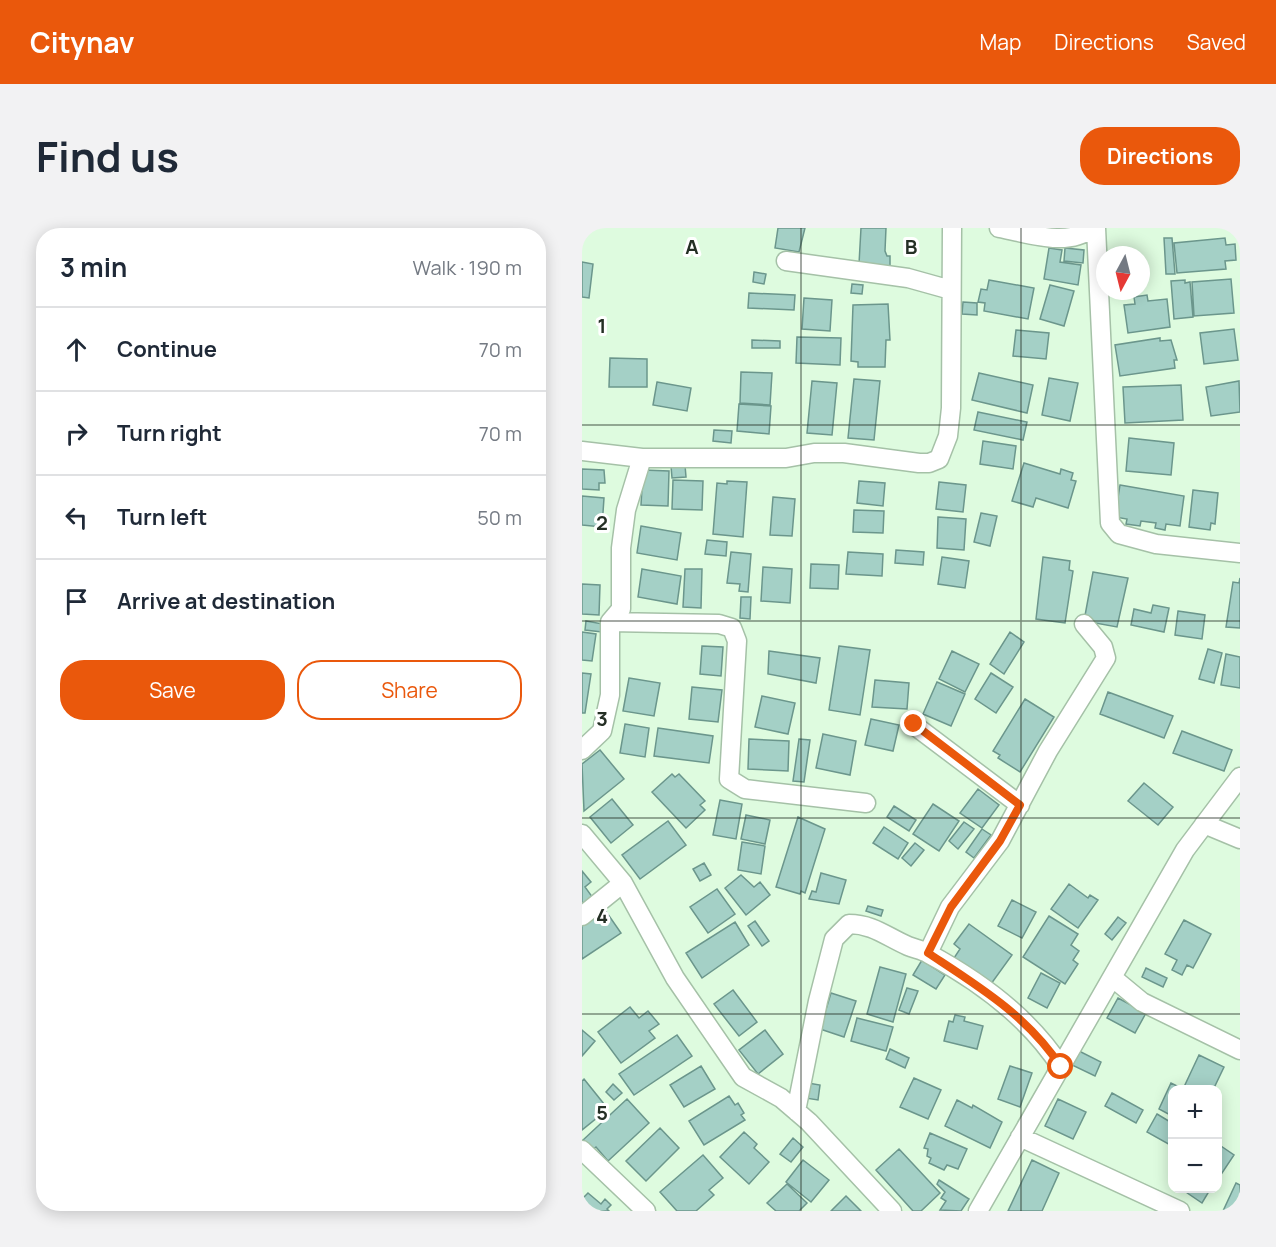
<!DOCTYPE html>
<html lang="en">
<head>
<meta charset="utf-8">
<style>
	body { margin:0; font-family:Manrope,sans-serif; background:#f2f2f3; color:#1f2937 }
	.controls { position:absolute; right:18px; bottom:18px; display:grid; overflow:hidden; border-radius:12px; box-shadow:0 3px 15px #0003 }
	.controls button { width:54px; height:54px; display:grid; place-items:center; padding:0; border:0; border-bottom:2px solid #e0e1e3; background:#fff; color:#1f2937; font:30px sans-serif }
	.compass { position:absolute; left:514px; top:18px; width:54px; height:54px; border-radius:50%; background:#fff; box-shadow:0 3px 15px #0003; rotate:187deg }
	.stop { position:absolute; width:18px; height:18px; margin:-14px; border:4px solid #ea580c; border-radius:50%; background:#fff }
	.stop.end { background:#ea580c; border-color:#fff; box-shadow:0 2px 6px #0008 }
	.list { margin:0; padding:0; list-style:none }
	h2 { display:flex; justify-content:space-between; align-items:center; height:78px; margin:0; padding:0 24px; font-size:26px }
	h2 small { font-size:20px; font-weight:400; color:#747a83 }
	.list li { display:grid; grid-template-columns:39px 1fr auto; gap:18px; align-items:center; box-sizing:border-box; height:84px; padding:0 24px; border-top:2px solid #e0e1e3 }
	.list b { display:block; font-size:22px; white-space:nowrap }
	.list em { font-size:20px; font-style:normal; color:#747a83 }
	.actions { display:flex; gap:12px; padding:18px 24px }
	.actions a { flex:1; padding:14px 0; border:2px solid #ea580c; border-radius:24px; text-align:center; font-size:21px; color:#ea580c }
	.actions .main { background:#ea580c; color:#fff }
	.icon { flex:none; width:33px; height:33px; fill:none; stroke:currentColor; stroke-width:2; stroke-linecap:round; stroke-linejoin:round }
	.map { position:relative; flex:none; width:658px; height:983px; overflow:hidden; border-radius:24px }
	header { display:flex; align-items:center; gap:36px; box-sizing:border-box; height:84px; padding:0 30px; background:#ea580c; color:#fff }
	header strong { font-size:28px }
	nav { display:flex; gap:33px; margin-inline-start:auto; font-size:21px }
	.intro { display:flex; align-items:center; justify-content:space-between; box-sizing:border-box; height:144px; padding:0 36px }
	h1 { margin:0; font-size:42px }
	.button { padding:15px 27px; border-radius:24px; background:#ea580c; color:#fff; font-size:21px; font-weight:700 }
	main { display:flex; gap:36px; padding:0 36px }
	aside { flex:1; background:#fff; border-radius:24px; box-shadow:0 3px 15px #0003 }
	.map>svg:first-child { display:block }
	.building { fill:#a4d0c6; stroke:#6b968c; stroke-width:1.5 }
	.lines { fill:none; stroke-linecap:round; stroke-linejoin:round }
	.minor-casing { stroke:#a5c1a7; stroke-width:21 }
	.minor { stroke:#fff; stroke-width:18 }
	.route { stroke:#ea580c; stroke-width:8 }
	.grid { fill:none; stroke:#242f24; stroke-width:1.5; stroke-opacity:0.55 }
	.grid-label { font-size:20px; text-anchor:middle; font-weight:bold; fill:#242f24; stroke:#fff; stroke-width:6; stroke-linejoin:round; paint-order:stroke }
</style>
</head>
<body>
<header>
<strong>Citynav</strong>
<nav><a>Map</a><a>Directions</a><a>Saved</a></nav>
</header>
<div class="intro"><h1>Find us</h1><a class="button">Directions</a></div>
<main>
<aside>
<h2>3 min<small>Walk · 190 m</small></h2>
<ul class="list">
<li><svg class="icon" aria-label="ahead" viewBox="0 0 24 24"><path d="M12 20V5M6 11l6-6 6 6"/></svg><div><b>Continue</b></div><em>70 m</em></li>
<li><svg class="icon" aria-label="right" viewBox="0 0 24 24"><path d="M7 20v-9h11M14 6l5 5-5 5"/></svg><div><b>Turn right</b></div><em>70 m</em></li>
<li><svg class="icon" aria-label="left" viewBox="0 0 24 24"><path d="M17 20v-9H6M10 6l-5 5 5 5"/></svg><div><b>Turn left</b></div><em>50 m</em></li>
<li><svg class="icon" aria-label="arrive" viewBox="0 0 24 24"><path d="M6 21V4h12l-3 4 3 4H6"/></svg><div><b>Arrive at destination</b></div></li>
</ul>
<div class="actions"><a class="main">Save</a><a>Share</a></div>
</aside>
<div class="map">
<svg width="658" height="983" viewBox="0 0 658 983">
	<rect width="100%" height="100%" fill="#defbdf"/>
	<path class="building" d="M 196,0 L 223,0 L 217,24 L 193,20 Z
		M 279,0 L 304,0 L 303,23 L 305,28 L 308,28 L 308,38 L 277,36 Z
		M 582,10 L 590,10 L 593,46 L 584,46 Z
		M 643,10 L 644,17 L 653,16 L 654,32 L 643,33 L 644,41 L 595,45 L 592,15 Z
		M 467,20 L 480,22 L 478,34 L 499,37 L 496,57 L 462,51 Z
		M 483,20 L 502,22 L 501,35 L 482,33 Z
		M 0,34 L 11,36 L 7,70 L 0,69 Z
		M 172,44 L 184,46 L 182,56 L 171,54 Z
		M 649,51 L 652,85 L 612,88 L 610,54 Z
		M 407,52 L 452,60 L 446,91 L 402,83 L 403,75 L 396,74 L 399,61 L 405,62 Z
		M 603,52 L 603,55 L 608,54 L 611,89 L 592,91 L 589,53 Z
		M 270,56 L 281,57 L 280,66 L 269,65 Z
		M 468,57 L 492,63 L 482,98 L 458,91 Z
		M 167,65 L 213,67 L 212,82 L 166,80 Z
		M 565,67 L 566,73 L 585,71 L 588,99 L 546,105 L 542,77 L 553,76 L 552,69 Z
		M 222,70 L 250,72 L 248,103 L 220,101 Z
		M 381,74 L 395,75 L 395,87 L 380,86 Z
		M 306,76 L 308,112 L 304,112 L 303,139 L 276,139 L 276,134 L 269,133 L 271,77 Z
		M 652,101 L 656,132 L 622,136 L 618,105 Z
		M 434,102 L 467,105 L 464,131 L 431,128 Z
		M 215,109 L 259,110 L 258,137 L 214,135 Z
		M 578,110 L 578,113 L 589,112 L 595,132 L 592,132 L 593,140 L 538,148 L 533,117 Z
		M 170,112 L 198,113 L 198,120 L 170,120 Z
		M 28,130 L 65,131 L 65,159 L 27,159 Z
		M 159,144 L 190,145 L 188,177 L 158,175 Z
		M 397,145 L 451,157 L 445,185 L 390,172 Z
		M 467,150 L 496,155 L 488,193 L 460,187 Z
		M 272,151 L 298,153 L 292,212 L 266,210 Z
		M 230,153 L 255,155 L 250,207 L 225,205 Z
		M 657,153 L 658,184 L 629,188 L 624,159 Z
		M 75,154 L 109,160 L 105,183 L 71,177 Z
		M 599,157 L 601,192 L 543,195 L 541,159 Z
		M 157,176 L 189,178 L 187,206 L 155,203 Z
		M 396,184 L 445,194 L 441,212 L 392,202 Z
		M 132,202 L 150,203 L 149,215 L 131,213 Z
		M 547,210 L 592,215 L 589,247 L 544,243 Z
		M 401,213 L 434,218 L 431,241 L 398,236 Z
		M 442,235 L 478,246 L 479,241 L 491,245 L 489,252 L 494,253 L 486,280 L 454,270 L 451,279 L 430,273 Z
		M 103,237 L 104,249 L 90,250 L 89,238 Z
		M 0,241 L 22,242 L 23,255 L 17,255 L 17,262 L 0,261 Z
		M 61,242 L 87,243 L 86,278 L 59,277 Z
		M 91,252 L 121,253 L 120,282 L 90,281 Z
		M 145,253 L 165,254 L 161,309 L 131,306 L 135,255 L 145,256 Z
		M 277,253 L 303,255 L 301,278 L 275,275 Z
		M 357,254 L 384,257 L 381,284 L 354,281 Z
		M 538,257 L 602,268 L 598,298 L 584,296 L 583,302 L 573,300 L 574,295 L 559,293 L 558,298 L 544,296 L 545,291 L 533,289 Z
		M 611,262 L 636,265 L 633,296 L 629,295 L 628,302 L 607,299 Z
		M 0,268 L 22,270 L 20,299 L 0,297 Z
		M 191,269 L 213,271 L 210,308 L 188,307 Z
		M 272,282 L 302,283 L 301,305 L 271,304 Z
		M 399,285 L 415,288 L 408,318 L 392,314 Z
		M 356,289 L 384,291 L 382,322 L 355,320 Z
		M 59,298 L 99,305 L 95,332 L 55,325 Z
		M 125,312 L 145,314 L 144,328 L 123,326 Z
		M 314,322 L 342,324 L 341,337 L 313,335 Z
		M 149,324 L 169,326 L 166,364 L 157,363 L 158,356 L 145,355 Z
		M 266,324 L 301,326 L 300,348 L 264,346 Z
		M 360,329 L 387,333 L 383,360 L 356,356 Z
		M 461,329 L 488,333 L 487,342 L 491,343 L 483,395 L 454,391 Z
		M 229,336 L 257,337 L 256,361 L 228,360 Z
		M 181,339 L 210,341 L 208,375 L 179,373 Z
		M 60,341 L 99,348 L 95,376 L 56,369 Z
		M 103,341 L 120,341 L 119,380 L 101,379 Z
		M 511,344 L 546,350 L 535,399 L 502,393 Z
		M 658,350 L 658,400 L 644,399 L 651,354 L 657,355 Z
		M 0,356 L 18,357 L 17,387 L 0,386 Z
		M 159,369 L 169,369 L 168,391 L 158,390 Z
		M 571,377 L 587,380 L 582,404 L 549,397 L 552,381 L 569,385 Z
		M 596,383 L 623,387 L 620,411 L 593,407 Z
		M 4,393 L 21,396 L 20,404 L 3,402 Z
		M 0,404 L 14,406 L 10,433 L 0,432 Z
		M 428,404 L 442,414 L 422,446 L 408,436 Z
		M 120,418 L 141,419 L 139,448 L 118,446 Z
		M 257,418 L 288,422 L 278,487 L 247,482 Z
		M 626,421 L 640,425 L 632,455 L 617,451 Z
		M 187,423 L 238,430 L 234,455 L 186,446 Z
		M 370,423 L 397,436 L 383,464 L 357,451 Z
		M 644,426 L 658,429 L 658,460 L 639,457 Z
		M 0,445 L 9,446 L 3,485 L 0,485 Z
		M 409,445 L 431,459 L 414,485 L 393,471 Z
		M 47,450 L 78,455 L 72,488 L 41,483 Z
		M 293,452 L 327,455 L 325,481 L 290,479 Z
		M 355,454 L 383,466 L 369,498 L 341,486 Z
		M 110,459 L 140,462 L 136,494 L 107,491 Z
		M 526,464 L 591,488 L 582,510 L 518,486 Z
		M 180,468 L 213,475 L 206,506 L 173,499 Z
		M 443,471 L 472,489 L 438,544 L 416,530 L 418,527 L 411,523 Z
		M 289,491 L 317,497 L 311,523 L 283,517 Z
		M 43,496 L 67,500 L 63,529 L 38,525 Z
		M 76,500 L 131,508 L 127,535 L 72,528 Z
		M 600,503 L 650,522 L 642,543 L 591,525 Z
		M 241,506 L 274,513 L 268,547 L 234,540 Z
		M 167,511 L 207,513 L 206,543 L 166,541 Z
		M 217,511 L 228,512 L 222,554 L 211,553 Z
		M 18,522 L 42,551 L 2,583 L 0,536 Z
		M 90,546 L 93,549 L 97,546 L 123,573 L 118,577 L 123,582 L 104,600 L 70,564 Z
		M 562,555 L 591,579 L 576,597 L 546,573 Z
		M 396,561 L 417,577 L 400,600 L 378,585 Z
		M 30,571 L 51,597 L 29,615 L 8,589 Z
		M 138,572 L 160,576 L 154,611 L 131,607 Z
		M 351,576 L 377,593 L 357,623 L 331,606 Z
		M 312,578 L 334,592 L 327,603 L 305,589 Z
		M 164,587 L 188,592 L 183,616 L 159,611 Z
		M 216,589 L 243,601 L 223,665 L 219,663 L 218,666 L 194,659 Z
		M 86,593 L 104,617 L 58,651 L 40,627 Z
		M 382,594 L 392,601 L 376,621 L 367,613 Z
		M 302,599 L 326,615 L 316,631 L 291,615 Z
		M 400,601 L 409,607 L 392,630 L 384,624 Z
		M 160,614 L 183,618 L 179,646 L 156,642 Z
		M 333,615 L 342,622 L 329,638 L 320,630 Z
		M 122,635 L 129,647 L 118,653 L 111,641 Z
		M 0,643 L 9,654 L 3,659 L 11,670 L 0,678 Z
		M 239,645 L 264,652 L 257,676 L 227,671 L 230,663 L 234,664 Z
		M 159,647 L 172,659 L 178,654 L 188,667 L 164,687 L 143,660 Z
		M 487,656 L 506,670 L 508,667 L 516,672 L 496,700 L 469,681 Z
		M 135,661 L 153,686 L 126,705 L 108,679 Z
		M 430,672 L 454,684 L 440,710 L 416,698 Z
		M 286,678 L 301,682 L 299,688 L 284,683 Z
		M 23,682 L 39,705 L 0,731 L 0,697 Z
		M 467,688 L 496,706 L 489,717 L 497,723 L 491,732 L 496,736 L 483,756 L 441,729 Z
		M 536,689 L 544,695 L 530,712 L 523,706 Z
		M 602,692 L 629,706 L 611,740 L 605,737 L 600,747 L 590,742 L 595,732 L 583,726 Z
		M 173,693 L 187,713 L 180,718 L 166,698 Z
		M 153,694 L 167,717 L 120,750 L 104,725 Z
		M 387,696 L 430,727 L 409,756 L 372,730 L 378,721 L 372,716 Z
		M 340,732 L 363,747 L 354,761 L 331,747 Z
		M 298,739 L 324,746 L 311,794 L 285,786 Z
		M 564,740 L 585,750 L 581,759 L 560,749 Z
		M 459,745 L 478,755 L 465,780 L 446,770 Z
		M 325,760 L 336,763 L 327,786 L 317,782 Z
		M 151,762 L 175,794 L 157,808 L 132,776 Z
		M 249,765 L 274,773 L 262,809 L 238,801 Z
		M 536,770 L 564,785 L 553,805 L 525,790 Z
		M 48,779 L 57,790 L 66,783 L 77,796 L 67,803 L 73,810 L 39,835 L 16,804 Z
		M 373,787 L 383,789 L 382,793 L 401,798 L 395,821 L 362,813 L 367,793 L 371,794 Z
		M 275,790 L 311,799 L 304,823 L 269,813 Z
		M 0,802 L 13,813 L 0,828 Z
		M 183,802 L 201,826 L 176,846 L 157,822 Z
		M 95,807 L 110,828 L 52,867 L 37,846 Z
		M 308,821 L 327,830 L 323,840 L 304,831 Z
		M 497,823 L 519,834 L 513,848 L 490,837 Z
		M 617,827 L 642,839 L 631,862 L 590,862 L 590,888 L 577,881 L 589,855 L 601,861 Z
		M 119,838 L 133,861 L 102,879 L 88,857 Z
		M 428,838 L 450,845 L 438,879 L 416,871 Z
		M 332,850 L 359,862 L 346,891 L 318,879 Z
		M 2,851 L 26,881 L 0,902 L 0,853 Z
		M 226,855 L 238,857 L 236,872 L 223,870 Z
		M 31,856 L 40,865 L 32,872 L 24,864 Z
		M 530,865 L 561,882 L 554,895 L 523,878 Z
		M 147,868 L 153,877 L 156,875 L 162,885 L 159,887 L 163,892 L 122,917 L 107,893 Z
		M 45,871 L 67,895 L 26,933 L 14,919 L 10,922 L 1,912 Z
		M 476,871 L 504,884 L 491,911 L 463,898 Z
		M 375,872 L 390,880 L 391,877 L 420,894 L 408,920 L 363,898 Z
		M 575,886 L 590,895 L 590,918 L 565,904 Z
		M 78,900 L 97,920 L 64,953 L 44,933 Z
		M 162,904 L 175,916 L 172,920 L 187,934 L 167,956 L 138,929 Z
		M 348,905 L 385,921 L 376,941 L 365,937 L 362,942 L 347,935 L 349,930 L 345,928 L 346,921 L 342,920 Z
		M 211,910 L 221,919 L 209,934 L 198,926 Z
		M 636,916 L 652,927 L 636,951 Z
		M 317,921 L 358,965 L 339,983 L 331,983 L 294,942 Z
		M 121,927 L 141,950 L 127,962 L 132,967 L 114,983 L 95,983 L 78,964 Z
		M 221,932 L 247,952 L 229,974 L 204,954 Z
		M 450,932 L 477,945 L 460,983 L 426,983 Z
		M 357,952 L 387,971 L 379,983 L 358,982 L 364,973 L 359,970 L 363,964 L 355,956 Z
		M 654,955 L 658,957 L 658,983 L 641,983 Z
		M 205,956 L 225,975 L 217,983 L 194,983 L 185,975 Z
		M 598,960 L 629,960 L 620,975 Z
		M 6,965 L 19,976 L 23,971 L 29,977 L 25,981 L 27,983 L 0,983 L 0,971 Z
		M 264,968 L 279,983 L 249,983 Z"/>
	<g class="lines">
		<defs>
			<path id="minor" d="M 417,0 C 446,5 485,20 510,0
				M 514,0 L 528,295 L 537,306 L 574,316 L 658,325
				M 204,33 L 326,50 L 369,62
				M 0,223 L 60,230 L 204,230 L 232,225 L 262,225 L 337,235 L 347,235 L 357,231 L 366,208 L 369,180 L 370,0
				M 28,394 L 137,396 L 150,400 L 155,413 L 147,551 L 163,561 L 284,575
				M 332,497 L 438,577
				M 0,522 L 20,503 L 28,467 L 28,394 L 39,381 L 39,320 L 44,282 L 60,230
				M 622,596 L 658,611
				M 0,606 L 41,655 L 93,750 L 161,849 L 199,870 L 227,894 L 310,983
				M 0,688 L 41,655
				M 346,725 L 368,679 L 418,613 L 466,523 L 524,430 L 521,419 L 502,396
				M 531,750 L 560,774 L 658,822
				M 214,883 L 236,773 L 252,711 L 267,696 C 291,696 305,709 326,718 C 333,721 341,722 347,726 C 397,753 448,791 479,839
				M 438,909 L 598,983
				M 0,922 L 64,983
				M 396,983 L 603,622 L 658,549"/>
		</defs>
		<use href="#minor" class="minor-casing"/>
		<use href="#minor" class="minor"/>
	</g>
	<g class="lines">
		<path class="route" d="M 332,496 L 438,577 L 418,613 L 369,679 L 346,725 C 396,758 446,788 479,839"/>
	</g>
	<path class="grid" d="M 219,0 L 219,983M 439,0 L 439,983M 0,197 L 658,197M 0,393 L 658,393M 0,590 L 658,590M 0,786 L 658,786"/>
	<g class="grid-label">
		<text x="110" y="26">A</text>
		<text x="329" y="26">B</text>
		<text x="20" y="105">1</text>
		<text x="20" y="302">2</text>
		<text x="20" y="498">3</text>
		<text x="20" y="695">4</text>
		<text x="20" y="892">5</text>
	</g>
</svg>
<div class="controls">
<button>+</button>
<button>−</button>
</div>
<svg class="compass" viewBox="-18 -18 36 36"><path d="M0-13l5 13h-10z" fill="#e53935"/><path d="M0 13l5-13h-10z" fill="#747a83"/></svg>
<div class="stop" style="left:479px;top:839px"></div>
<div class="stop end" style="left:332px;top:496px"></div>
</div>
</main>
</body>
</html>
